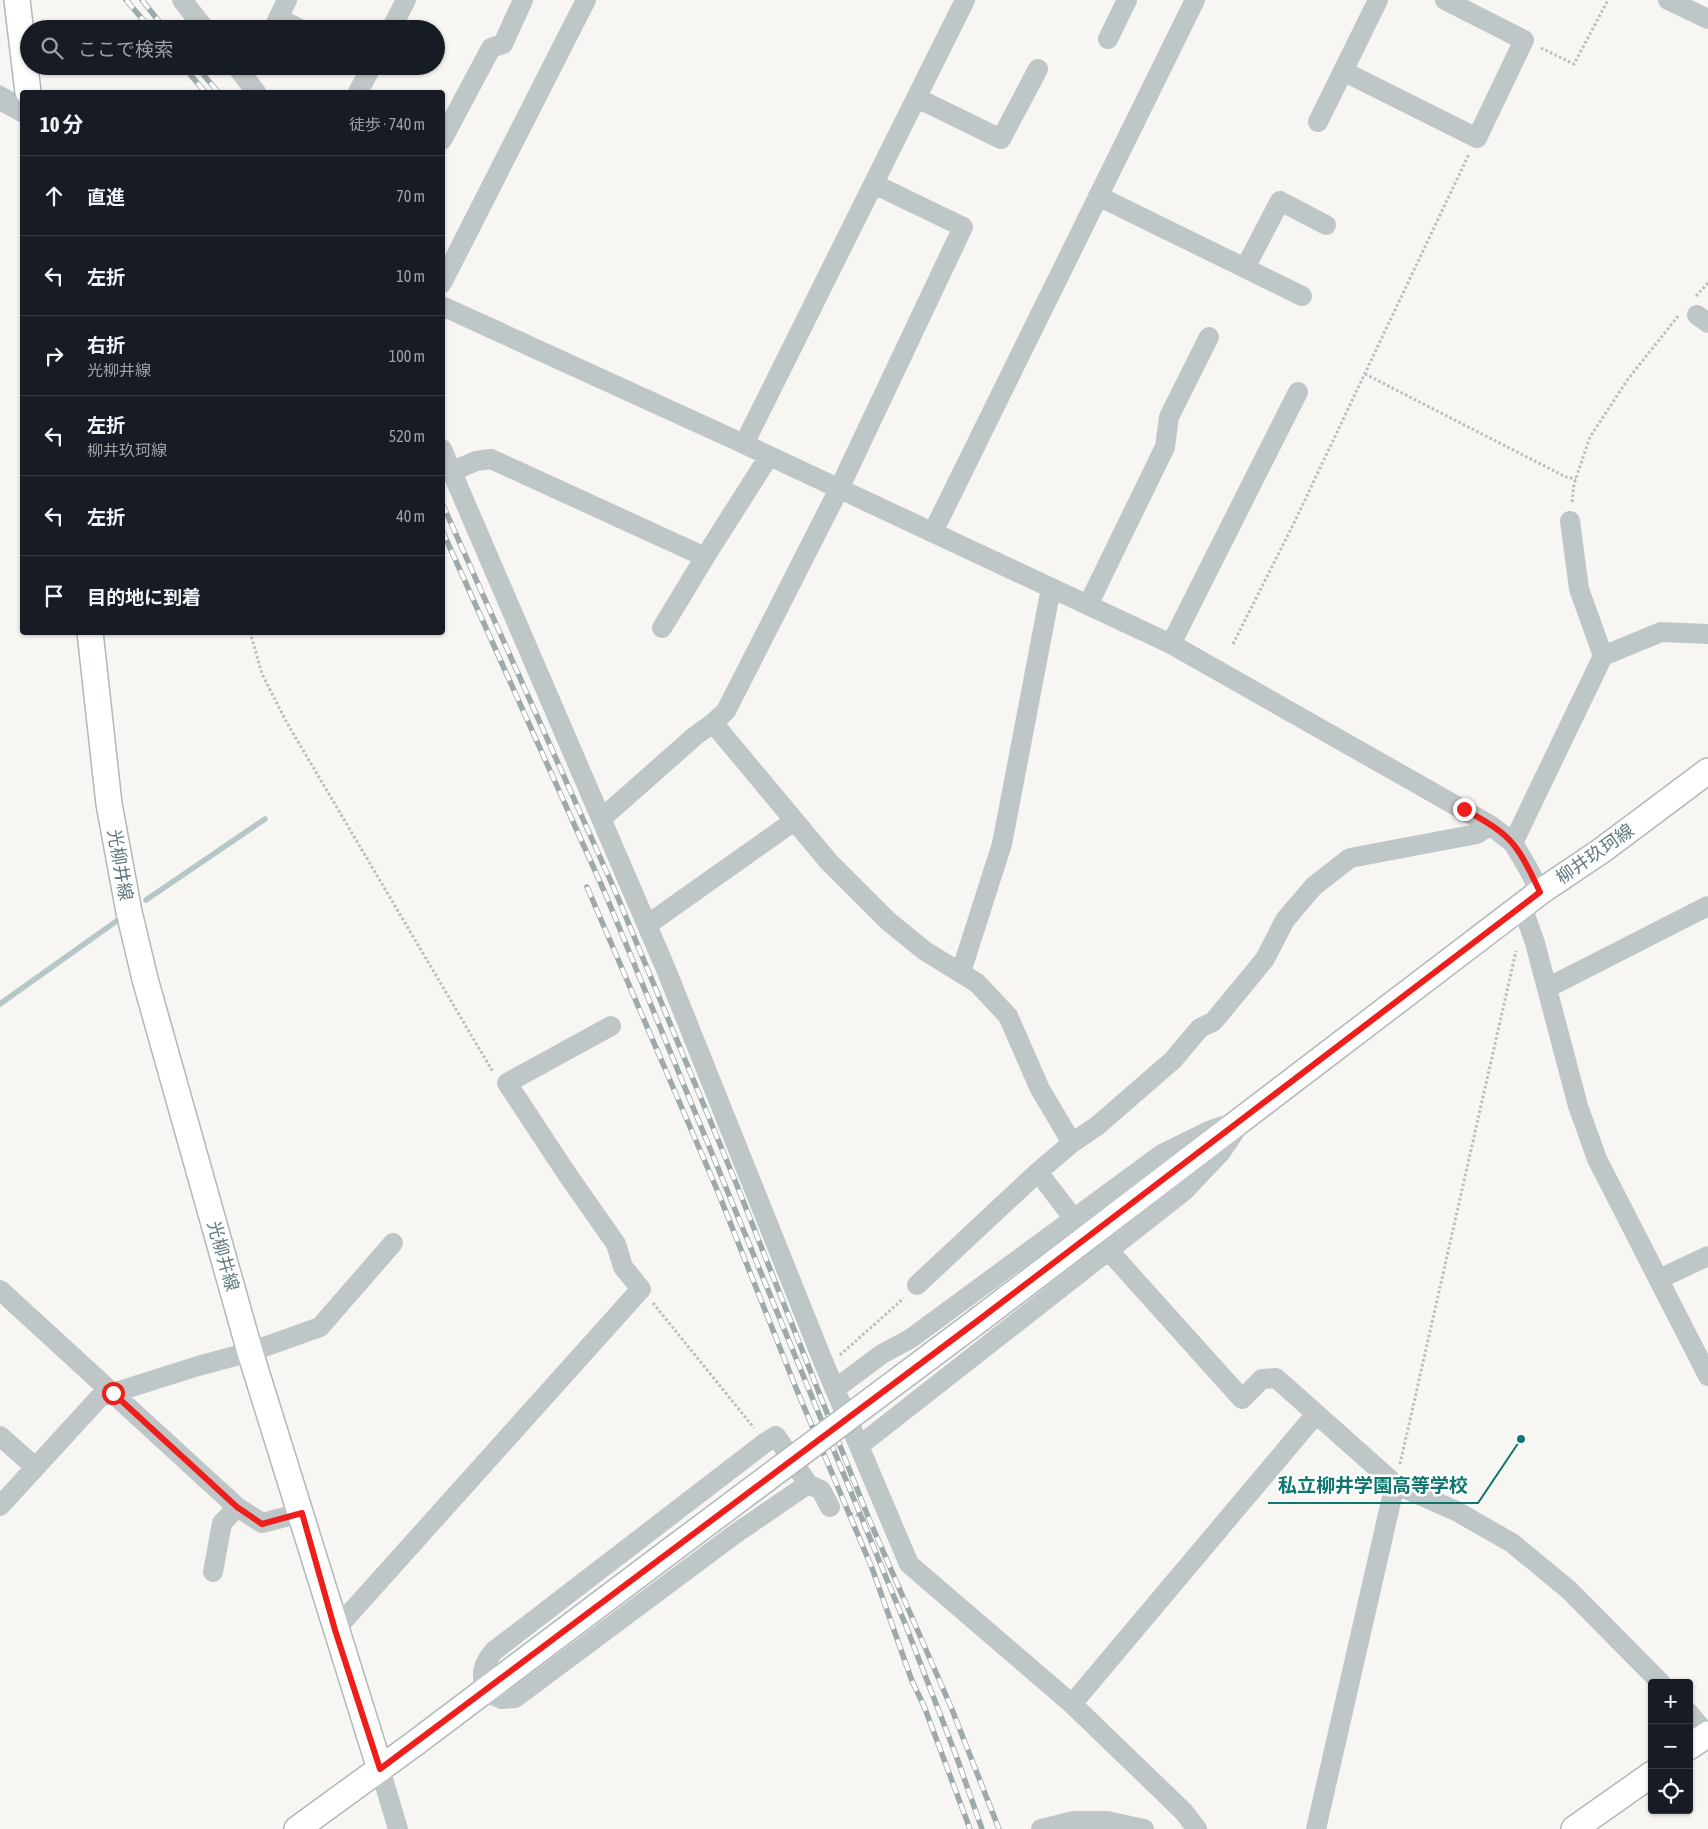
<!DOCTYPE html>
<html lang="ja">
<head>
<meta charset="utf-8">
<style>
	body { margin:0; font-family:"Asap Condensed","Noto Sans JP",sans-serif; background:#20242c; color:#f1f3f6 }
	.controls { position:absolute; right:15px; bottom:15px; display:grid; overflow:hidden; border-radius:5px; box-shadow:0 1px 4px #0004 }
	.controls button { width:45px; height:45px; display:grid; place-items:center; padding:0; border:0; border-bottom:1px solid #363941; background:#171b24; color:#f1f3f6; font:25px sans-serif }
	.stop { position:absolute; width:15px; height:15px; margin:-11px; border:4px solid #ee1f1b; border-radius:50%; background:#fff }
	.stop.end { background:#ee1f1b; border-color:#fff; box-shadow:0 1px 5px #0008 }
	.list { margin:0; padding:0; list-style:none }
	h2 { display:flex; justify-content:space-between; align-items:center; height:65px; margin:0; padding:0 20px; font-size:21px }
	h2 small { font-size:16px; font-weight:400; color:#9ea1a6 }
	.list li { display:grid; grid-template-columns:32px 1fr auto; gap:15px; align-items:center; box-sizing:border-box; height:80px; padding:0 20px; border-top:1px solid #363941 }
	.list b { display:block; font-size:19px; white-space:nowrap }
	.list p { margin:0; font-size:16px; white-space:nowrap; color:#9ea1a6 }
	.list em { font-size:16px; font-style:normal; color:#9ea1a6 }
	.icon { flex:none; width:28px; height:28px; fill:none; stroke:currentColor; stroke-width:2; stroke-linecap:round; stroke-linejoin:round }
	.map { position:relative; flex:none; width:1708px; height:1829px; overflow:hidden }
	.search { position:absolute; background:#171b24; box-shadow:0 1px 4px #0004; left:20px; top:20px; width:425px; height:55px; display:flex; align-items:center; gap:12px; box-sizing:border-box; padding:0 18px; border-radius:28px; color:#9ea1a6; font-size:19px }
	.panel { position:absolute; background:#171b24; box-shadow:0 1px 4px #0004; left:20px; top:90px; width:425px; height:545px; border-radius:5px }
	.map>svg:first-child { display:block }
	.lines { fill:none; stroke-linecap:round; stroke-linejoin:round }
	.stream { stroke:#b5c7c9; stroke-width:5.5 }
	.major-casing { stroke:#b0b8ba; stroke-width:28 }
	.path { stroke:#b9bebf; stroke-width:3; stroke-dasharray:2.5 2.5; stroke-linecap:butt }
	.minor { stroke:#bfc6c8; stroke-width:20 }
	.major { stroke:#fff; stroke-width:25 }
	.rail-casing { stroke:#9ea9ac; stroke-width:5.5 }
	.rail { stroke:#fff; stroke-width:4; stroke-dasharray:11; stroke-linecap:butt }
	.major-bridge-casing { stroke:#b0b8ba; stroke-width:28; stroke-linecap:butt }
	.major-bridge { stroke:#fff; stroke-width:25 }
	.route { stroke:#ee1f1b; stroke-width:6 }
	.labels { text-anchor:middle; stroke-width:5; stroke-linejoin:round; paint-order:stroke }
	.street-label { font-size:18px; fill:#607980; stroke:#fff }
	.leader { fill:none; stroke:#0f766e; stroke-width:2 }
	.callout-dot { fill:#0f766e; stroke:#fff; stroke-width:2 }
	.callout-label { font-size:19px; text-anchor:middle; font-weight:bold; fill:#0f766e; stroke:#fff; stroke-width:5; stroke-linejoin:round; paint-order:stroke }
</style>
</head>
<body>
<div class="map">
<svg width="1708" height="1829" viewBox="0 0 1708 1829">
	<rect width="100%" height="100%" fill="#f7f6f3"/>
	<g class="lines">
		<path class="stream" d="M 0,88 L 22,100
			M 146,900 L 265,819
			M 0,1004 L 118,920"/>
		<defs>
			<path id="major" d="M 17,0 L 28,92
				M 90,632 L 109,804 L 129,912 L 145,979 L 250,1352 L 380,1769
				M 980,1319 L 1540,892 L 1601,851 L 1708,771
				M 1689,1747 L 1708,1734
				M 297,1829 L 414,1744 L 674,1548
				M 1574,1829 L 1652,1774"/>
		</defs>
		<use href="#major" class="major-casing"/>
		<path class="path" d="M 1541,48 L 1574,64 L 1608,0
			M 1696,296 L 1708,283
			M 1365,374 L 1566,477 L 1576,479
			M 1572,502 L 1574,484 L 1590,437 L 1628,379 L 1679,315
			M 250,632 L 262,674 L 287,723 L 493,1072
			M 1233,644 L 1293,525 L 1469,154
			M 653,1303 L 754,1428
			M 840,1355 L 904,1298
			M 1400,1464 L 1516,951
			M 846,1512 L 869,1519"/>
		<path class="minor" d="M 182,0 L 205,29
			M 1668,0 L 1708,19
			M 278,18 L 300,29
			M 273,29 L 287,0
			M 391,29 L 406,0
			M 1108,39 L 1127,0
			M 236,66 L 256,92
			M 1343,71 L 1477,138 L 1524,40 L 1445,0
			M 358,92 L 372,66
			M 917,98 L 1001,139 L 1038,69
			M 0,100 L 22,112
			M 1318,122 L 1378,0
			M 442,140 L 491,48 L 503,44 L 523,0
			M 1098,196 L 1302,296
			M 1245,268 L 1280,201 L 1326,225
			M 442,283 L 586,0
			M 442,306 L 744,444 L 1171,644 L 1490,825 L 1513,843 L 1529,870 L 1540,892
			M 1697,315 L 1708,323
			M 744,444 L 965,0
			M 442,449 L 665,967 L 823,1361 L 909,1564 L 1072,1704 L 1183,1811 L 1197,1829
			M 453,471 L 476,461 L 491,459 L 705,557 L 662,628
			M 1570,521 L 1579,589 L 1603,656
			M 933,532 L 1195,0
			M 705,557 L 769,456
			M 1088,605 L 1165,447 L 1169,417 L 1209,337
			M 1171,644 L 1298,392
			M 713,723 L 829,862 L 888,921 L 925,951 L 977,983 L 1008,1016 L 1040,1089 L 1072,1143
			M 601,816 L 609,812 L 695,736 L 713,723 L 726,711 L 839,489 L 963,227 L 874,184
			M 1513,843 L 1603,656 L 1661,632 L 1708,634
			M 1522,906 L 1535,943 L 1578,1106 L 1597,1159 L 1708,1376
			M 647,925 L 794,821
			M 961,972 L 1002,844 L 1051,588
			M 1547,988 L 1708,906
			M 1074,1219 L 1038,1172 L 1072,1143 L 1097,1126 L 1173,1060 L 1200,1028 L 1213,1022 L 1265,959 L 1285,920 L 1314,886 L 1350,858 L 1477,834 L 1490,825
			M 1109,1251 L 1242,1399 L 1262,1379 L 1276,1378 L 1395,1484 L 1456,1511 L 1512,1543 L 1569,1590 L 1661,1683
			M 1659,1279 L 1708,1256
			M 917,1285 L 1038,1172
			M 0,1290 L 237,1507 L 262,1523 L 301,1513
			M 835,1389 L 882,1354 L 910,1339 L 1162,1154 L 1209,1131 L 1223,1126
			M 0,1436 L 35,1467
			M 859,1446 L 1183,1192 L 1221,1152 L 1238,1127
			M 808,1484 L 776,1436 L 766,1442 L 494,1651 C 481,1666 482,1673 484,1691 L 502,1699 L 515,1698 L 735,1534 L 808,1484 L 821,1490 L 830,1507
			M 0,1506 L 100,1397 L 198,1366 L 250,1352 L 320,1327 L 393,1243
			M 213,1572 L 222,1523 L 237,1507
			M 335,1630 L 641,1289 L 623,1267 L 616,1244 L 567,1174 L 507,1083 L 611,1026
			M 1072,1704 L 1316,1414
			M 1689,1713 L 1708,1736
			M 380,1769 L 398,1829
			M 1041,1829 L 1074,1821 L 1107,1821 L 1144,1829
			M 1316,1829 L 1395,1484"/>
		<use href="#major" class="major"/>
		<defs>
			<path id="rail" d="M 126,0 L 151,29
				M 142,0 L 165,29
				M 183,66 L 205,92
				M 196,66 L 218,92
				M 442,503 L 616,893 L 736,1183 L 869,1519 L 951,1707 L 999,1829
				M 442,530 L 605,893 L 906,1626 L 957,1758 L 982,1829
				M 587,887 L 718,1192 L 796,1388 L 872,1568 L 912,1681 L 924,1706 L 970,1829"/>
		</defs>
		<use href="#rail" class="rail-casing"/>
		<use href="#rail" class="rail"/>
		<defs>
			<path id="major-bridge" d="M 674,1548 L 980,1319"/>
		</defs>
		<use href="#major-bridge" class="major-bridge-casing"/>
		<use href="#major-bridge" class="major-bridge"/>
	</g>
	<g class="lines">
		<path class="route" d="M 113,1393 L 237,1507 L 262,1524 L 302,1513 L 335,1630 L 380,1769 L 980,1319 L 1540,892 C 1532,876 1525,858 1513,844 C 1501,829 1481,819 1464,809"/>
	</g>
	<g class="labels">
		<g class="street-label">
			<text transform="translate(1595 854) rotate(-35)" y="6">柳井玖珂線</text>
			<text transform="translate(120 865) rotate(80)" y="6">光柳井線</text>
			<text transform="translate(223 1256) rotate(74)" y="6">光柳井線</text>
		</g>
	</g>
	<path class="leader" d="M1521 1439L1478 1503H1268"/>
	<circle class="callout-dot" cx="1521" cy="1439" r="5"/>
	<g class="callout-label">
		<text x="1373" y="1492">私立柳井学園高等学校</text>
	</g>
</svg>
<div class="controls">
<button>+</button>
<button>−</button>
<button><svg class="icon" aria-label="locate" viewBox="0 0 24 24"><circle cx="12" cy="12" r="6"/><path d="M12 2v4M12 18v4M2 12h4M18 12h4"/></svg></button>
</div>
<div class="stop" style="left:113px;top:1393px"></div>
<div class="stop end" style="left:1464px;top:809px"></div>
<div class="search"><svg class="icon" aria-label="search" viewBox="0 0 24 24"><circle cx="10" cy="10" r="6"/><path d="M15 15l6 6"/></svg>ここで検索</div>
<section class="panel">
<h2>10 分<small>徒歩 · 740 m</small></h2>
<ul class="list">
<li><svg class="icon" aria-label="ahead" viewBox="0 0 24 24"><path d="M12 20V5M6 11l6-6 6 6"/></svg><div><b>直進</b></div><em>70 m</em></li>
<li><svg class="icon" aria-label="left" viewBox="0 0 24 24"><path d="M17 20v-9H6M10 6l-5 5 5 5"/></svg><div><b>左折</b></div><em>10 m</em></li>
<li><svg class="icon" aria-label="right" viewBox="0 0 24 24"><path d="M7 20v-9h11M14 6l5 5-5 5"/></svg><div><b>右折</b><p>光柳井線</p></div><em>100 m</em></li>
<li><svg class="icon" aria-label="left" viewBox="0 0 24 24"><path d="M17 20v-9H6M10 6l-5 5 5 5"/></svg><div><b>左折</b><p>柳井玖珂線</p></div><em>520 m</em></li>
<li><svg class="icon" aria-label="left" viewBox="0 0 24 24"><path d="M17 20v-9H6M10 6l-5 5 5 5"/></svg><div><b>左折</b></div><em>40 m</em></li>
<li><svg class="icon" aria-label="arrive" viewBox="0 0 24 24"><path d="M6 21V4h12l-3 4 3 4H6"/></svg><div><b>目的地に到着</b></div></li>
</ul>
</section>
</div>
</body>
</html>
